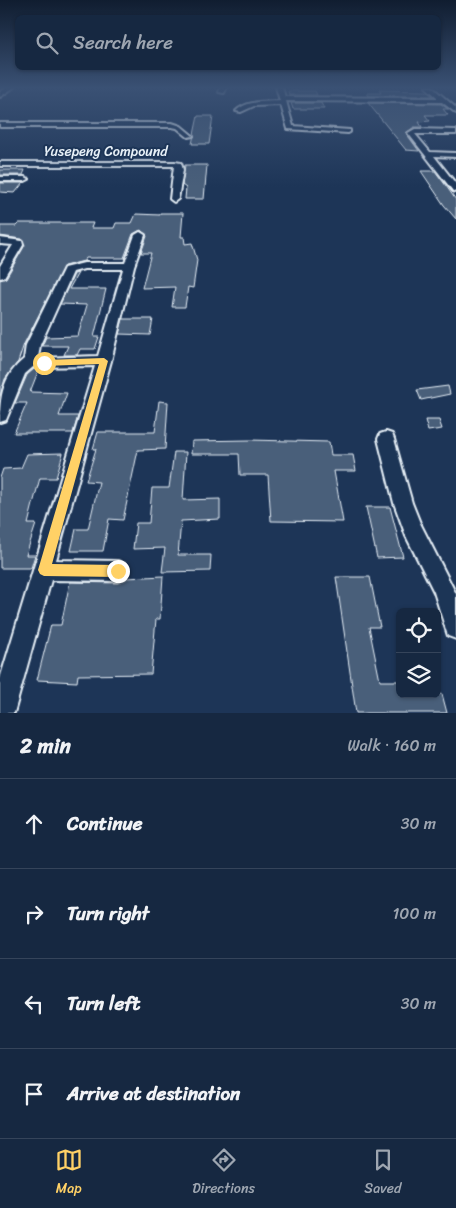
<!DOCTYPE html>
<html lang="en">
<head>
<meta charset="utf-8">
<style>
	body { margin:0; font-family:Sriracha,sans-serif; background:#1f3048; color:#f1f3f6 }
	.controls { position:absolute; right:15px; bottom:15px; display:grid; overflow:hidden; border-radius:8px; box-shadow:0 1px 4px #0004 }
	.controls button { width:45px; height:45px; display:grid; place-items:center; padding:0; border:0; border-bottom:1px solid #35445a; background:#162841; color:#f1f3f6; font:25px sans-serif }
	.stop { position:absolute; width:15px; height:15px; margin:-11px; border:4px solid #ffd166; border-radius:50%; background:#fff }
	.stop.end { background:#ffd166; border-color:#fff; box-shadow:0 1px 5px #0008 }
	.list { margin:0; padding:0; list-style:none }
	h2 { display:flex; justify-content:space-between; align-items:center; height:65px; margin:0; padding:0 20px; font-size:21px }
	h2 small { font-size:16px; font-weight:400; color:#9ea6b1 }
	.list li { display:grid; grid-template-columns:32px 1fr auto; gap:15px; align-items:center; box-sizing:border-box; height:90px; padding:0 20px; border-top:1px solid #35445a }
	.list b { display:block; font-size:19px; white-space:nowrap }
	.list em { font-size:16px; font-style:normal; color:#9ea6b1 }
	.icon { flex:none; width:28px; height:28px; fill:none; stroke:currentColor; stroke-width:2; stroke-linecap:round; stroke-linejoin:round }
	.map { position:relative; flex:none; width:456px; height:713px; overflow:hidden }
	.search { position:absolute; background:#162841; box-shadow:0 1px 4px #0004; left:15px; right:15px; top:15px; height:55px; display:flex; align-items:center; gap:12px; box-sizing:border-box; padding:0 18px; border-radius:8px; color:#9ea6b1; font-size:19px }
	.sheet { height:425px; background:#162841 }
	nav { display:flex; justify-content:space-around; align-items:center; box-sizing:border-box; height:70px; border-top:1px solid #35445a; background:#162841; font-size:14px; color:#9ea6b1 }
	nav a { display:grid; justify-items:center; gap:2px }
	nav .on { color:#ffd166 }
	.map>svg:first-child { display:block }
	.building { fill:#495e7a; stroke:#e8f1f8 }
	.lines { fill:none; stroke-linecap:round; stroke-linejoin:round }
	.street-casing { stroke:#e8f1f8; stroke-width:4 }
	.street { fill:#1d3557; fill-rule:evenodd }
	.route { fill:#ffd166 }
	.labels { text-anchor:middle; stroke-width:4; stroke-linejoin:round; paint-order:stroke }
	.far-street-label { font-size:14px; fill:#e8f1f8; stroke:#1d3557 }
</style>
</head>
<body>
<div class="map">
<svg width="456" height="713" viewBox="0 0 456 713">
	<rect width="100%" height="100%" fill="#1d3557"/>
	<filter id="ink" filterUnits="userSpaceOnUse"><feTurbulence type="fractalNoise" baseFrequency=".02" numOctaves="2"/><feDisplacementMap in="SourceGraphic" scale="10" xChannelSelector="R" yChannelSelector="G"/><feConvolveMatrix kernelMatrix="1 2 1 2 8 2 1 2 1" color-interpolation-filters="sRGB"/></filter>
	<g filter="url(#ink)">
		<path class="building" d="M 379,90 L 426,91 L 433,96 L 369,96 L 367,93 L 381,93 Z
			M 288,91 L 315,91 L 317,95 L 289,95 Z
			M 291,103 L 321,103 L 324,109 L 293,109 Z
			M 368,103 L 441,104 L 448,109 L 443,109 L 448,115 L 425,115 L 430,121 L 419,122 L 422,127 L 414,127 L 406,133 L 419,151 L 406,150 Z
			M 198,116 L 213,116 L 209,144 L 192,144 Z
			M 185,165 L 207,165 L 204,199 L 185,199 L 186,188 L 182,185 Z
			M 0,170 L 25,170 L 23,175 L 0,175 Z
			M 421,171 L 435,171 L 444,183 L 456,200 L 456,219 L 444,205 Z
			M 0,183 L 23,183 L 15,193 L 0,192 Z
			M 160,213 L 183,213 L 181,237 L 184,237 L 185,244 L 192,243 L 197,260 L 193,288 L 188,287 L 185,307 L 172,307 L 175,287 L 142,288 L 151,253 L 141,253 L 147,236 L 141,230 L 133,234 L 124,258 L 86,258 L 84,261 L 64,266 L 24,344 L 18,362 L 5,379 L 0,396 L 0,280 L 6,278 L 25,245 L 22,239 L 0,236 L 0,226 L 16,226 L 19,223 L 93,223 L 91,228 L 114,228 L 116,223 L 132,223 L 136,214 L 160,215 Z
			M 78,273 L 69,289 L 106,289 L 94,337 L 99,337 L 95,349 L 80,349 L 77,355 L 64,355 L 68,346 L 42,346 L 46,337 L 78,336 L 87,305 L 60,304 L 74,274 Z
			M 123,319 L 153,319 L 150,335 L 119,334 Z
			M 34,369 L 39,369 L 30,392 L 67,393 L 59,416 L 78,416 L 73,433 L 14,433 L 27,403 L 15,403 L 27,375 Z
			M 448,386 L 450,394 L 421,400 L 417,390 Z
			M 159,401 L 168,402 L 165,449 L 138,450 L 123,520 L 109,519 L 103,551 L 71,551 L 76,529 L 88,529 L 99,482 L 86,481 L 96,449 L 93,449 L 98,432 L 155,432 Z
			M 425,420 L 439,420 L 442,429 L 428,431 Z
			M 250,440 L 329,442 L 331,455 L 353,455 L 356,471 L 334,471 L 343,522 L 271,521 L 268,475 L 240,475 L 239,454 L 191,454 L 192,441 Z
			M 174,452 L 186,452 L 183,500 L 220,499 L 220,519 L 181,521 L 178,555 L 211,555 L 210,571 L 162,572 L 165,548 L 133,549 L 136,523 L 149,523 L 152,488 L 169,488 Z
			M 63,453 L 56,478 L 40,478 L 33,504 L 28,524 L 36,524 L 26,555 L 35,555 L 31,568 L 0,568 L 0,478 L 3,469 L 21,468 L 27,454 Z
			M 366,507 L 390,507 L 403,557 L 377,558 Z
			M 163,576 L 160,619 L 156,619 L 151,674 L 78,675 L 77,682 L 37,680 L 51,625 L 61,625 L 70,582 L 118,583 L 127,578 Z
			M 336,577 L 370,577 L 380,627 L 369,627 L 380,681 L 400,681 L 400,694 L 442,694 L 447,713 L 356,713 Z"/>
		<g class="lines">
			<defs>
				<path id="street" d="M 8,87 L 14,87 L 0,97 L 0,92 Z
					M 221,87 L 227,87 L 224,93 L 219,92 Z
					M 276,87 L 282,87 L 285,97 L 438,98 L 426,87 L 432,87 L 456,108 L 456,113 L 442,102 L 286,101 L 293,126 L 350,130 L 350,132 L 348,133 L 288,129 L 281,105 L 254,106 L 241,112 L 236,111 C 248,100 265,102 280,101 Z
					M 0,123 L 172,123 L 181,126 L 193,136 L 188,137 L 177,128 L 172,127 L 0,127 Z
					M 415,129 L 456,130 L 456,134 L 415,134 L 430,152 L 456,153 L 456,157 L 434,156 L 456,184 L 456,192 L 453,191 L 408,133 Z
					M 0,162 L 175,162 L 181,163 L 183,170 L 178,199 L 174,202 L 170,199 L 174,166 L 0,166 Z
					M 0,177 L 25,177 L 29,179 L 25,181 L 0,181 Z
					M 140,232 L 145,235 L 134,266 L 111,361 L 56,560 L 118,561 L 125,564 L 128,571 L 125,578 L 118,581 L 51,580 L 14,713 L 0,713 L 0,679 L 95,366 L 33,367 L 25,374 L 6,420 L 0,422 C 0,396 3,376 24,359 L 26,345 L 64,268 L 84,263 L 125,263 L 135,235 ZM 84,269 L 123,269 L 98,356 L 38,358 L 40,345 L 73,272 Z
					M 0,238 L 22,241 L 23,245 L 4,277 L 0,278 L 0,266 L 13,245 L 0,244 Z
					M 386,432 L 392,434 L 394,439 L 412,503 L 420,523 L 456,594 L 456,639 L 448,636 L 434,592 L 406,536 L 394,503 L 378,439 L 380,434 Z"/>
			</defs>
			<use href="#street" class="street-casing"/>
			<use href="#street" class="street"/>
		</g>
	</g>
	<linearGradient id="sky" x2="0" y2="1"><stop stop-color="#101d30"/><stop offset="0.47" stop-color="#3a5174"/><stop offset="1" stop-color="#3a5174" stop-opacity="0"/></linearGradient>
	<rect width="456" height="187" fill="url(#sky)"/>
	<path class="route" d="M 104,358 L 108,361 L 52,564 L 118,565 L 122,567 L 124,571 L 122,575 L 118,577 L 44,576 L 40,574 L 38,570 L 99,364 L 44,366 L 40,363 L 44,360 Z"/>
	<g class="labels">
		<g class="far-street-label">
			<text x="106" y="156">Yusepeng Compound</text>
		</g>
	</g>
</svg>
<div class="controls">
<button><svg class="icon" aria-label="locate" viewBox="0 0 24 24"><circle cx="12" cy="12" r="6"/><path d="M12 2v4M12 18v4M2 12h4M18 12h4"/></svg></button>
<button><svg class="icon" aria-label="layers" viewBox="0 0 24 24"><path d="M12 4l9 5-9 5-9-5zM3 14l9 5 9-5"/></svg></button>
</div>
<div class="stop" style="left:44px;top:363px"></div>
<div class="stop end" style="left:118px;top:571px"></div>
<div class="search"><svg class="icon" aria-label="search" viewBox="0 0 24 24"><circle cx="10" cy="10" r="6"/><path d="M15 15l6 6"/></svg>Search here</div>
</div>
<section class="sheet">
<h2>2 min<small>Walk · 160 m</small></h2>
<ul class="list">
<li><svg class="icon" aria-label="ahead" viewBox="0 0 24 24"><path d="M12 20V5M6 11l6-6 6 6"/></svg><div><b>Continue</b></div><em>30 m</em></li>
<li><svg class="icon" aria-label="right" viewBox="0 0 24 24"><path d="M7 20v-9h11M14 6l5 5-5 5"/></svg><div><b>Turn right</b></div><em>100 m</em></li>
<li><svg class="icon" aria-label="left" viewBox="0 0 24 24"><path d="M17 20v-9H6M10 6l-5 5 5 5"/></svg><div><b>Turn left</b></div><em>30 m</em></li>
<li><svg class="icon" aria-label="arrive" viewBox="0 0 24 24"><path d="M6 21V4h12l-3 4 3 4H6"/></svg><div><b>Arrive at destination</b></div></li>
</ul>
</section>
<nav>
<a class="on"><svg class="icon" aria-label="map" viewBox="0 0 24 24"><path d="M3 6l6-2 6 2 6-2v14l-6 2-6-2-6 2zM9 4v14M15 6v14"/></svg>Map</a>
<a><svg class="icon" aria-label="directions" viewBox="0 0 24 24"><path d="M12 3l9 9-9 9-9-9zM9 14v-3h6M13 9l2 2-2 2"/></svg>Directions</a>
<a><svg class="icon" aria-label="saved" viewBox="0 0 24 24"><path d="M7 4h10v16l-5-4-5 4z"/></svg>Saved</a>
</nav>
</body>
</html>
